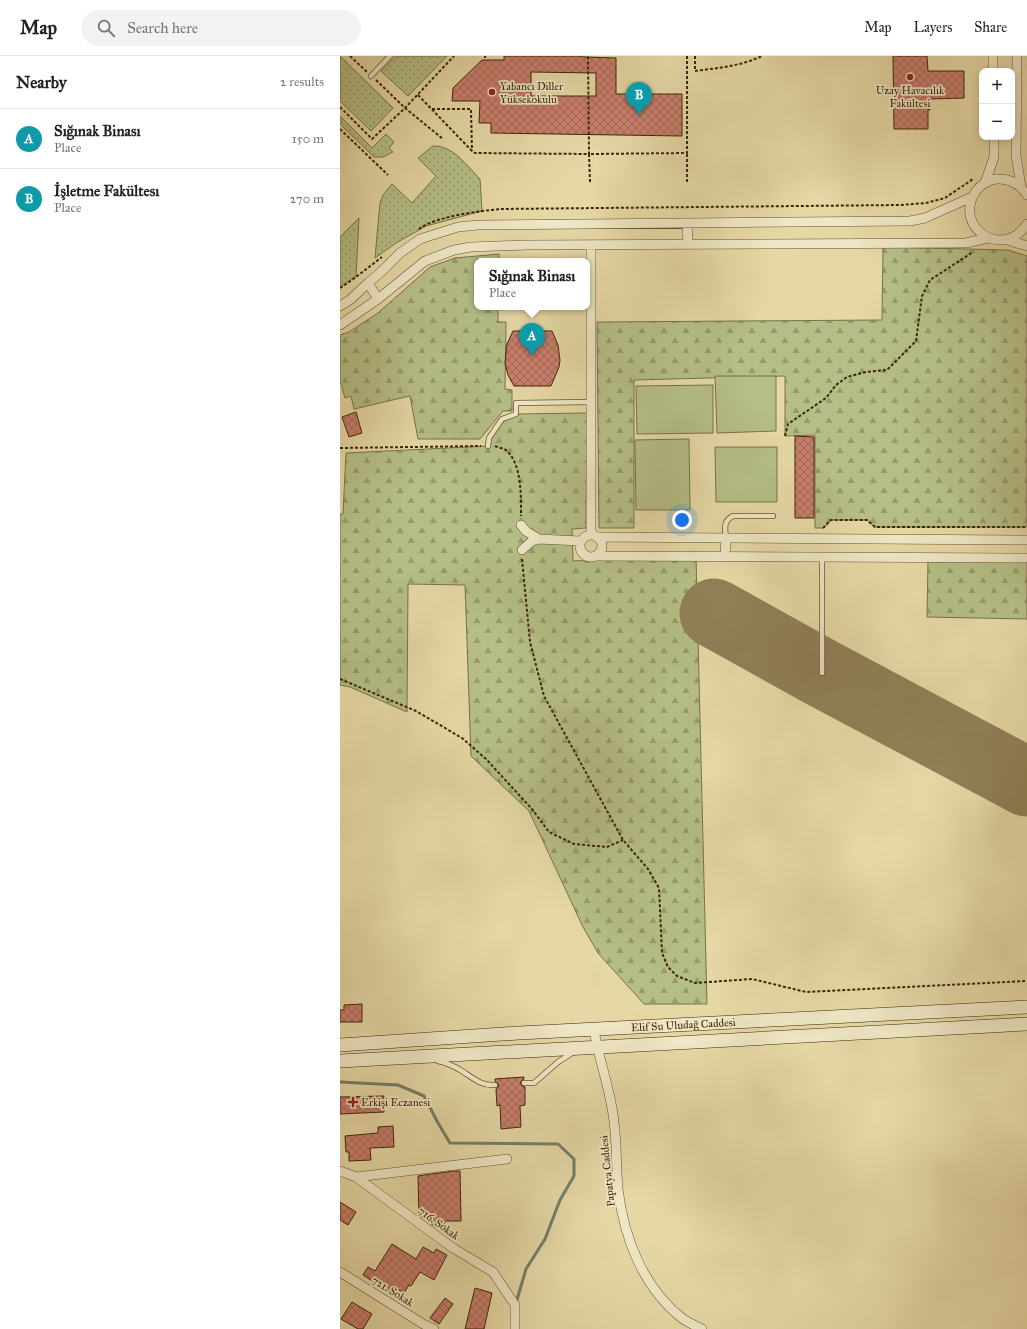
<!DOCTYPE html>
<html lang="en">
<head>
<meta charset="utf-8">
<style>
	body { margin:0; font-family:"IM FELL Great Primer",serif; background:#f2f2f2; color:#222 }
	.controls { position:absolute; right:12px; top:12px; display:grid; overflow:hidden; border-radius:8px; box-shadow:0 2px 10px #0003 }
	.controls button { width:36px; height:36px; display:grid; place-items:center; padding:0; border:0; border-bottom:1px solid #e0e0e0; background:#fff; color:#222; font:20px sans-serif }
	.you { position:absolute; left:342px; top:464px; width:14px; height:14px; margin:-10px; border:3px solid #fff; border-radius:50%; background:#1a73e8; box-shadow:0 0 0 6px #1a73e833 }
	.badge { display:grid; place-items:center; width:26px; height:26px; border-radius:50%; background:#8f2418; color:#fff; font-size:13px; font-weight:700 }
	.pin { position:absolute; translate:-50% -33px; filter:drop-shadow(0 1px 2px #0008) }
	.pin::after { content:''; position:absolute; top:21px; width:14px; height:12px; background:inherit; clip-path:polygon(0 0,100% 0,50% 100%) }
	.popup { position:absolute; left:134px; top:202px; width:116px; height:52px; box-sizing:border-box; display:grid; place-content:center; border-radius:8px; background:#fff; filter:drop-shadow(0 1px 3px #0005); font-size:13px; white-space:nowrap; color:#767676 }
	.popup b { font-size:15px; color:#222 }
	.popup::after { content:''; position:absolute; left:50%; top:100%; margin-left:-8px; border:8px solid transparent; border-top-color:#fff }
	.list { margin:0; padding:0; list-style:none }
	h2 { display:flex; justify-content:space-between; align-items:center; height:52px; margin:0; padding:0 16px; font-size:17px }
	h2 small { font-size:13px; font-weight:400; color:#767676 }
	.list li { display:grid; grid-template-columns:26px 1fr auto; gap:12px; align-items:center; box-sizing:border-box; height:60px; padding:0 16px; border-top:1px solid #e0e0e0 }
	.list b { display:block; font-size:15px; white-space:nowrap }
	.list p { margin:0; font-size:13px; white-space:nowrap; color:#767676 }
	.list em { font-size:13px; font-style:normal; color:#767676 }
	.icon { flex:none; width:22px; height:22px; fill:none; stroke:currentColor; stroke-width:2; stroke-linecap:round; stroke-linejoin:round }
	.map { position:relative; flex:none; width:687px; height:1273px; overflow:hidden }
	header { display:flex; align-items:center; gap:24px; box-sizing:border-box; height:56px; padding:0 20px; background:#fff; border-bottom:1px solid #e0e0e0 }
	header strong { font-size:19px }
	nav { display:flex; gap:22px; margin-inline-start:auto; font-size:14px }
	.search { width:280px; height:36px; background:#f2f2f2; display:flex; align-items:center; gap:10px; box-sizing:border-box; padding:0 14px; border-radius:22px; color:#767676; font-size:15px }
	main { display:flex }
	aside { flex:1; background:#fff }
	.map>svg:first-child { display:block }
	.grass { fill:url(#grass-dots); stroke:#787248 }
	.forest { fill:url(#forest-firs); stroke:#787248 }
	.garden { fill:#b5be86; stroke:#787248 }
	.lines { fill:none; stroke-linecap:round; stroke-linejoin:round }
	.stream { stroke:#737e6d; stroke-width:3 }
	.runway { stroke:#907f57; stroke-width:69 }
	.building { fill:url(#building-cross-hatch); stroke:#3c2609; fill-rule:evenodd }
	.lane-casing { stroke:#665230; stroke-width:6 }
	.street-casing { stroke:#665230; stroke-width:10 }
	.secondary-casing { stroke:#3c2609; stroke-width:14 }
	.path { stroke:#3c2609; stroke-width:2; stroke-dasharray:3 2; stroke-linecap:butt }
	.lane { stroke:#eee6c4; stroke-width:4.5 }
	.street { stroke:#eee6c4; stroke-width:9 }
	.secondary { stroke:#eee6c4; stroke-width:13 }
	.poi-dot { fill:#8f2418; stroke:#eee6c4; stroke-width:1.5 }
	.labels { text-anchor:middle; stroke-width:3.5; stroke-linejoin:round; paint-order:stroke }
	.poi-label { font-size:11px; fill:#3c2609; stroke:#eee6c4; text-anchor:start }
	.street-label { font-size:11px; fill:#3c2609; stroke:#eee6c4 }
</style>
</head>
<body>
<header>
<strong>Map</strong>
<div class="search"><svg class="icon" aria-label="search" viewBox="0 0 24 24"><circle cx="10" cy="10" r="6"/><path d="M15 15l6 6"/></svg>Search here</div>
<nav><a>Map</a><a>Layers</a><a>Share</a></nav>
</header>
<main>
<aside>
<h2>Nearby<small>2 results</small></h2>
<ul class="list">
<li><span class="badge" style="background:#0f9aa8">A</span><div><b>Sığınak Binası</b><p>Place</p></div><em>150 m</em></li>
<li><span class="badge" style="background:#0f9aa8">B</span><div><b>İşletme Fakültesı</b><p>Place</p></div><em>270 m</em></li>
</ul>
</aside>
<div class="map">
<svg width="687" height="1273" viewBox="0 0 687 1273">
	<defs>
		<pattern id="grass-dots" width="8" height="8" patternUnits="userSpaceOnUse"><rect width="8" height="8" fill="#b5be86"/><path d="M2 2h.1M6 6h.1" fill="none" stroke="#949a6c" stroke-width="1.8" stroke-linecap="round"/></pattern>
		<pattern id="forest-firs" width="22" height="20" patternUnits="userSpaceOnUse"><rect width="22" height="20" fill="#b5be86"/><path d="M5 1l3.5 6h-7zM16 11l3.5 6h-7z" fill="#949a6c"/></pattern>
		<pattern id="building-cross-hatch" width="8" height="8" patternUnits="userSpaceOnUse"><rect width="8" height="8" fill="#c87e6d"/><path d="M0 0l8 8M0 8l8-8" fill="none" stroke="#a46758"/></pattern>
	</defs>
	<rect width="100%" height="100%" fill="#e5d8a5"/>
	<filter id="stains"><feTurbulence type="fractalNoise" baseFrequency=".005" numOctaves="4"/><feColorMatrix values="0 0 0 0 .2 0 0 0 0 .09 0 0 0 0 .02 0 0 0 .5 -.17"/></filter>
	<radialGradient id="worn" r=".72"><stop offset=".6" stop-color="#630" stop-opacity="0"/><stop offset="1" stop-color="#630" stop-opacity=".3"/></radialGradient>
	<path class="grass" d="M 0,0 L 53,52 L 31,75 L 0,45 Z
		M 56,0 L 107,0 L 68,40 L 41,15 Z
		M 0,60 L 32,92 L 46,78 L 54,86 L 49,92 L 53,96 L 43,101 L 34,101 L 0,68 Z
		M 93,90 C 113,89 127,110 140,123 L 142,155 L 86,170 L 56,187 L 35,202 L 40,147 L 43,139 L 52,128 L 72,147 L 96,120 L 78,102 Z
		M 19,162 L 16,220 L 0,231 L 0,181 Z"/>
	<path class="forest" d="M 543,191 L 668,194 L 687,200 L 687,471 L 535,471 L 527,464 L 491,464 L 484,472 L 475,472 L 475,379 L 445,380 L 445,320 L 294,324 L 294,472 L 259,472 L 257,266 L 542,264 Z
		M 159,198 L 159,205 L 137,205 L 137,251 L 158,251 L 158,266 L 166,266 L 165,333 L 172,334 L 172,355 L 163,355 L 140,383 L 78,383 L 70,340 L 14,353 L 11,340 L 5,342 L 0,325 L 0,279 L 9,276 L 38,257 L 90,211 L 115,202 Z
		M 247,357 L 246,472 L 232,473 L 233,505 L 356,500 L 367,948 L 304,948 L 258,897 L 243,871 L 189,755 L 131,700 L 125,529 L 68,528 L 67,656 L 10,631 L 0,629 L 0,458 L 3,458 L 6,397 L 148,390 L 151,382 L 161,367 L 176,358 Z
		M 588,505 L 687,506 L 687,563 L 587,561 Z"/>
	<path class="garden" d="M 375,320 L 436,320 L 436,375 L 377,377 Z
		M 373,329 L 373,377 L 297,378 L 296,330 Z
		M 349,383 L 350,454 L 296,454 L 295,384 Z
		M 375,391 L 437,391 L 437,446 L 376,446 Z"/>
	<g class="lines">
		<path class="stream" d="M 0,1026 L 58,1029 L 84,1040 L 98,1067 L 110,1087 L 218,1088 L 234,1103 L 234,1120 L 220,1144 L 205,1183 L 186,1213 L 176,1247"/>
		<path class="runway" d="M 374,557 L 482,617 L 687,726"/>
	</g>
	<path class="building" d="M 164,0 L 244,0 L 244,1 L 276,2 L 276,38 L 342,38 L 342,80 L 151,77 L 151,67 L 139,67 L 140,45 L 112,45 L 113,32 L 142,4 L 164,4 ZM 191,16 L 256,17 L 256,40 L 191,40 Z
		M 553,0 L 587,0 L 588,15 L 624,15 L 624,42 L 590,43 L 590,54 L 588,54 L 588,73 L 554,73 Z
		M 173,275 L 212,275 L 218,289 L 220,304 L 219,311 L 211,330 L 174,330 L 168,319 L 165,307 L 167,288 Z
		M 16,356 L 22,377 L 9,381 L 2,361 Z
		M 455,380 L 474,381 L 474,462 L 455,462 Z
		M 22,948 L 22,966 L 0,966 L 0,954 L 4,954 L 4,949 Z
		M 184,1021 L 184,1023 L 182,1024 L 180,1027 L 182,1030 L 185,1031 L 185,1049 L 180,1050 L 181,1071 L 161,1073 L 160,1049 L 157,1050 L 156,1033 L 158,1031 L 159,1029 L 155,1025 L 155,1023 Z
		M 44,1040 L 44,1056 L 0,1058 L 0,1041 Z
		M 53,1070 L 54,1091 L 30,1092 L 31,1104 L 9,1105 L 9,1096 L 6,1096 L 5,1080 L 38,1077 L 38,1071 Z
		M 114,1115 L 120,1115 L 121,1165 L 104,1165 L 105,1171 L 95,1171 L 91,1168 L 90,1161 L 82,1162 L 79,1159 L 78,1120 Z
		M 0,1146 L 16,1156 L 8,1169 L 0,1164 Z
		M 52,1188 L 76,1203 L 83,1191 L 94,1197 L 96,1193 L 107,1199 L 94,1224 L 80,1216 L 71,1230 L 69,1229 L 64,1237 L 54,1231 L 51,1237 L 23,1219 L 28,1211 L 35,1215 Z
		M 135,1232 L 152,1237 L 144,1273 L 125,1273 Z
		M 105,1242 L 113,1248 L 99,1268 L 90,1262 Z
		M 12,1246 L 32,1258 L 23,1273 L 18,1273 L 1,1263 Z"/>
	<g class="lines">
		<defs>
			<path id="lane" d="M 31,20 L 50,0
				M 148,390 L 149,382 L 162,363 L 176,358 L 176,347 L 251,346
				M 386,482 C 385,472 383,465 393,460 L 433,460
				M 482,617 L 482,501
				M 98,1005 C 107,1007 114,1010 122,1015 C 133,1022 141,1030 155,1029
				M 184,1027 L 194,1027 L 218,1006 L 232,997"/>
			<path id="street" d="M 653,0 L 653,15
				M 677,0 L 676,99 L 681,131
				M 645,127 L 654,101 L 654,81
				M 687,139 C 680,128 670,122 656,123 C 648,124 640,129 636,135 C 612,171 663,205 687,168
				M 347,167 L 348,188
				M 667,184 L 687,190
				M 251,189 L 251,478
				M 28,227 L 38,243
				M 0,250 L 10,244 L 28,227 L 41,216 L 60,197 L 80,183 L 118,171 L 138,169 L 570,165 L 585,162 L 632,141
				M 0,269 L 38,243 L 85,205 L 114,194 L 131,191 L 187,189 L 626,187 L 648,182
				M 181,469 L 186,475 L 199,483
				M240 490a11 11 0 1 1 22 0a11 11 0 1 1-22 0Z
				M 259,481 L 687,484
				M 182,494 L 192,485 L 199,483 L 240,485
				M 257,500 L 687,502
				M 385,500 L 386,482
				M 254,974 C 259,1005 271,1035 274,1066 C 277,1088 276,1111 278,1133 C 284,1182 303,1232 343,1263 C 349,1267 356,1270 362,1273
				M 0,1115 L 16,1121 L 113,1192 L 153,1216 L 175,1249 L 175,1273
				M 16,1121 L 167,1103
				M 0,1216 L 83,1268 L 94,1273"/>
			<g id="secondary">
				<path id="s1" d="M 0,989 L 179,977 L 687,951"/>
				<path d="M 0,1005 L 687,968"/>
			</g>
		</defs>
		<use href="#lane" class="lane-casing"/>
		<use href="#street" class="street-casing"/>
		<use href="#secondary" class="secondary-casing"/>
		<path class="path" d="M 10,0 L 27,16
			M 355,0 L 355,15 C 378,12 401,10 422,0
			M 145,2 L 145,0
			M 642,17 L 642,40
			M 36,24 L 65,52 L 103,83
			M 78,39 L 132,95 L 135,97 L 249,98 L 248,0
			M 0,51 L 32,83 L 65,52 L 114,0
			M 92,53 L 131,53 L 132,95
			M 0,73 L 48,119
			M 250,126 L 249,98 L 347,97 L 347,0
			M 347,126 L 347,97
			M 79,173 C 96,160 140,155 161,153 L 561,149 L 586,147 L 605,142 L 633,123
			M 0,232 L 12,224 L 42,201
			M 445,380 L 448,368 L 486,342 L 496,329 L 507,321 L 526,316 L 547,314 L 576,285 L 582,240 L 590,224 L 633,196
			M 155,390 C 159,392 164,392 167,395 C 182,409 181,441 181,460
			M 0,392 L 141,390
			M 483,472 L 491,464 L 527,464 L 535,471 L 687,471
			M 182,503 L 190,586 L 204,640 L 283,784 L 308,813 L 319,832 L 322,897 L 328,911 L 337,920 L 355,927 L 412,923 L 466,936 L 687,925
			M 0,623 L 76,655 L 122,682 L 146,703 L 192,753 L 209,776 L 234,788 L 267,791 L 283,784"/>
		<use href="#lane" class="lane"/>
		<use href="#street" class="street"/>
		<use href="#secondary" class="secondary"/>
	</g>
	<g class="poi-dot">
		<circle cx="570" cy="21" r="4"/>
		<circle cx="152" cy="36" r="4"/>
		<path d="M11 1040h4v4h4v4h-4v4h-4v-4h-4v-4h4z"/>
	</g>
	<g class="labels">
		<g class="poi-label">
			<text x="160" y="34">Yabancı Diller<tspan x="160" dy="13">Yüksekokulu</tspan></text>
			<text x="570" y="38" text-anchor="middle">Uzay Havacılık<tspan x="570" dy="13">Fakültesi</tspan></text>
			<text x="21" y="1050">Erkişi Eczanesi</text>
		</g>
		<g class="street-label">
			<text dy="4" stroke="none"><textPath href="#s1" startOffset="344">Elif Su Uludağ Caddesi</textPath></text>
			<text transform="translate(267 1115) rotate(-96)" y="4">Papatya Caddesi</text>
			<text transform="translate(99 1167) rotate(36)" y="4">716. Sokak</text>
			<text transform="translate(53 1235) rotate(32)" y="4">721. Sokak</text>
		</g>
	</g>
	<rect width="100%" height="100%" filter="url(#stains)"/>
	<rect width="100%" height="100%" fill="url(#worn)"/>
</svg>
<div class="controls">
<button>+</button>
<button>−</button>
</div>
<div class="you"></div>
<div class="pin badge" style="left:192px;top:300px;background:#0f9aa8">A</div>
<div class="popup"><b>Sığınak Binası</b>Place</div>
<div class="pin badge" style="left:299px;top:59px;background:#0f9aa8">B</div>
</div>
</main>
</body>
</html>
